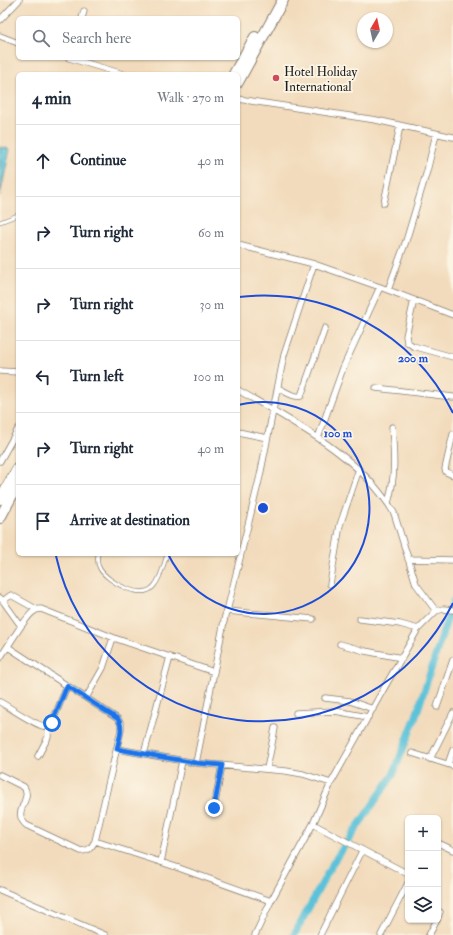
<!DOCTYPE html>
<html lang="en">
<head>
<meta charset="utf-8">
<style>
	body { margin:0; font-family:"IM FELL Double Pica",serif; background:#f2f2f3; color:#1f2937 }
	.controls { position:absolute; right:12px; bottom:12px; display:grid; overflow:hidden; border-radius:6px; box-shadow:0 1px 3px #0004 }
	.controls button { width:36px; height:36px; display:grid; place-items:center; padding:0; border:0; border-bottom:1px solid #e0e1e3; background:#fff; color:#1f2937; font:20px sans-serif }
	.compass { position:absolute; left:357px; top:12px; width:36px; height:36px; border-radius:50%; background:#fff; box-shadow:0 1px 3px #0004; rotate:9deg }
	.stop { position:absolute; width:12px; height:12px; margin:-9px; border:3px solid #1a73e8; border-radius:50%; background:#fff }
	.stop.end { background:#1a73e8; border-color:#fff; box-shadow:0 1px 4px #0008 }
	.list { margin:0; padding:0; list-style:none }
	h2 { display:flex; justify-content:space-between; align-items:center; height:52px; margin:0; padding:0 16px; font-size:17px }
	h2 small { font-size:13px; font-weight:400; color:#747a83 }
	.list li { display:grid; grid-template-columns:26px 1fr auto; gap:12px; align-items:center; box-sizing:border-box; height:72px; padding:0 16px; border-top:1px solid #e0e1e3 }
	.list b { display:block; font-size:15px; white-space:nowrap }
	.list em { font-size:13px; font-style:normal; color:#747a83 }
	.icon { flex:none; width:22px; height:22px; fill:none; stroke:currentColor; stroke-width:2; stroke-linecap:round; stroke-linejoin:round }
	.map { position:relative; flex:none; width:453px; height:935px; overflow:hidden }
	.search { position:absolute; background:#fff; box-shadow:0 1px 3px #0004; left:16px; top:16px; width:224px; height:44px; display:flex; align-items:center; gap:10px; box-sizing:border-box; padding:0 14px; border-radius:6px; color:#747a83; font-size:15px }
	.panel { position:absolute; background:#fff; box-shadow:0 1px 3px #0004; left:16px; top:72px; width:224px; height:484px; border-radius:6px }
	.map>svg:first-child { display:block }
	.water { fill:#5cc2d9; stroke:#3c6f7a }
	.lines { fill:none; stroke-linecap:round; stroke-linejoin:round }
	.canal { stroke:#5cc2d9; stroke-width:7 }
	.service-casing { stroke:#877c6c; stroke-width:4.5 }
	.minor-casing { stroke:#877c6c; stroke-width:7 }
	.trunk-casing { stroke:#877c6c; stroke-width:12 }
	.service { stroke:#fff; stroke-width:3 }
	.minor { stroke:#fff; stroke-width:5.5 }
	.trunk { stroke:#fff; stroke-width:10 }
	.route { stroke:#1a73e8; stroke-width:5 }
	.ring { fill:none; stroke:#1d4ed8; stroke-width:2 }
	.poi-dot { fill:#d1495b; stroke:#fcf5e5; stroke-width:1.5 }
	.labels { text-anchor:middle; stroke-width:3.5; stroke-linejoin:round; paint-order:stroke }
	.poi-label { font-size:13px; fill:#1c1c1c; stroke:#fcf5e5; text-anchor:start }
	.centre { fill:#1d4ed8; stroke:#fcf5e5; stroke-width:2 }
	.ring-label { font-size:12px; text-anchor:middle; font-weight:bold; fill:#1d4ed8; stroke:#fcf5e5; stroke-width:3.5; stroke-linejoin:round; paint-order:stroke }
</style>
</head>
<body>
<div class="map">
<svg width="453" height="935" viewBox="0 0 453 935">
	<rect width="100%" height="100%" fill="#fcf5e5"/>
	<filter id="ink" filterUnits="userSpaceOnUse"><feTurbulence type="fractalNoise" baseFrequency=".025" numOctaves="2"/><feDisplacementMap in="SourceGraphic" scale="8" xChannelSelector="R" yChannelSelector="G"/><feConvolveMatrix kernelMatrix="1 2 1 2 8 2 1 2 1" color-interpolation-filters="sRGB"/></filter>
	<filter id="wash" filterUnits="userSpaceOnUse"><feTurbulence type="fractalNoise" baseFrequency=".012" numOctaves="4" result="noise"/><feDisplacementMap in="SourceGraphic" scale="16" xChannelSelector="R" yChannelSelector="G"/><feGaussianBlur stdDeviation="0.9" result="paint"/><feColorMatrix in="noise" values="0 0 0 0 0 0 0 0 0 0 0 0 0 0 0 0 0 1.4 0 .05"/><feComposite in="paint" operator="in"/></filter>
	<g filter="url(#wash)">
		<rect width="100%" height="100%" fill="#f2dbbc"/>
		<path class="water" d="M 0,147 L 10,149 L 0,196 Z"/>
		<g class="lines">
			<path class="canal" d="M 294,935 L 334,861 L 393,775 L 416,716 L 453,601"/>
		</g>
	</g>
	<g filter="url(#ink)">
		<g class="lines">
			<defs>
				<path id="service" d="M 0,222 L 18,215
					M 98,554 C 97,559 97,564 100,569 C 108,582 142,601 154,586 C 161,578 164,564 167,554"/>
				<path id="minor" d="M 82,18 L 84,11
					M 0,20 L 19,0
					M 0,36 L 18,43
					M 69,58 L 123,74
					M 238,99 L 376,120 L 453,137
					M 384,203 L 400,126
					M 238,245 L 314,264 L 380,287 L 453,315
					M 388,290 L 406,241 L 427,171 L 436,134
					M 414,300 L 406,336 L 407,342 L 413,346 L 453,357
					M 0,371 L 18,372
					M 278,388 C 285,391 293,398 301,396 L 325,328
					M 376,388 L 453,397
					M 238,390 C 293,422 361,456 394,513 L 416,584 L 436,611
					M 238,432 L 267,438
					M 453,434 L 445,469 L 446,472 L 453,475
					M 318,438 L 343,368 L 380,287
					M 0,461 L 18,429
					M 388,503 C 396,476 394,454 392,427
					M 408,559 L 453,560
					M 330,584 L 340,525 L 359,469
					M 0,598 L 3,601 L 21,626 L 0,658
					M 3,601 L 11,595 L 36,609
					M 227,611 L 313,619
					M 360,619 L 400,624 L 418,629
					M 21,626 C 27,619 32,609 41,609 L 117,639 L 214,672
					M 340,644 L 365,651 L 402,658
					M 86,698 L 103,668 L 113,638
					M 325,698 L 350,701 L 373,709
					M 0,702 C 11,708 32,723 43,726 C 47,727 49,726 52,723 L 67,686
					M 437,707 L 453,660
					M 296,713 L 335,711 L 368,717
					M 117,749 L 196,763 L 286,771 L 303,774 L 331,783
					M 412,753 L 453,766
					M 144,754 L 170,657
					M 38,756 L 48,737 L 48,726
					M 430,759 L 453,713
					M 196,763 L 225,616 L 227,611 L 260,476 L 284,355 L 314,264
					M 448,764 L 453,750
					M 267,769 L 275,728
					M 0,775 L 24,787 C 33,800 11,811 26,825 L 81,851 C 89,851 91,848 95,841 L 121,730 L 121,724 L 118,719 L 8,647
					M 215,812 L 214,808 L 222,765
					M 313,824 L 408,874
					M 95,841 L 176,867 L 271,901
					M 438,843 L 453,850
					M 161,862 L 182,761
					M 0,890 L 105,935
					M 438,917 L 440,912
					M 255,935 L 271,901 L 313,824 L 331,783 L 387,683 L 418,629 L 436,611 L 443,609 L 453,610
					M 320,935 L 362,851
					M 381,935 L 408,883
					M 429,935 L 437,920"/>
				<path id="trunk" d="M 234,74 L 255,37
					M 238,82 L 283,0
					M 0,499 L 18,468
					M 0,518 L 18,484"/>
			</defs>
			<use href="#service" class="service-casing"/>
			<use href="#minor" class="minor-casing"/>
			<use href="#trunk" class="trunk-casing"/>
			<use href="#service" class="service"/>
			<use href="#minor" class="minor"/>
			<use href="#trunk" class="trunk"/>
		</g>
	</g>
	<g class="lines" filter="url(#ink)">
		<path class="route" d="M 52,723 L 67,686 L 118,719 C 124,728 119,739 117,749 L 196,763 L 222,765 L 214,808"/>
	</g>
	<g class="ring">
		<path d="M238 405A106 106 0 1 1 168 554"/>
		<path d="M453 603A212 212 0 0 1 56 556M239 297A212 212 0 0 1 453 413"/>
	</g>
	<circle class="poi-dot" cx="276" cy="78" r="4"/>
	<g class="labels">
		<g class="poi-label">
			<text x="284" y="76">Hotel Holiday<tspan x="284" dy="15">International</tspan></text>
		</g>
	</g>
	<circle cx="263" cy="508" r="6" class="centre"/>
	<g class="ring-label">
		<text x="413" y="362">200 m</text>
		<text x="338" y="437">100 m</text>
	</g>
</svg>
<div class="controls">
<button>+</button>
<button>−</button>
<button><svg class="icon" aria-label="layers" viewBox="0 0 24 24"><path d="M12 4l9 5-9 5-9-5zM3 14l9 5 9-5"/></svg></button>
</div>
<svg class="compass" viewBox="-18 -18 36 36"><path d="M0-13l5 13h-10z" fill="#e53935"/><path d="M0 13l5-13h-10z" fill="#747a83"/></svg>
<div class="stop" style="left:52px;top:723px"></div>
<div class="stop end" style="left:214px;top:808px"></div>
<div class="search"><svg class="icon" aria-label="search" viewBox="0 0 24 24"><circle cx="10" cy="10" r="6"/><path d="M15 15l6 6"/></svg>Search here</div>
<section class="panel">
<h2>4 min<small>Walk · 270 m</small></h2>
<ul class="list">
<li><svg class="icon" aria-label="ahead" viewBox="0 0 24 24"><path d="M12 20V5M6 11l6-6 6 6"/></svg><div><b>Continue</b></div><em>40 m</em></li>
<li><svg class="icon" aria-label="right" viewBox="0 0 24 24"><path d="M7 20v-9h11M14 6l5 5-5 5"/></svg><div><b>Turn right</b></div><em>60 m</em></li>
<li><svg class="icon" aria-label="right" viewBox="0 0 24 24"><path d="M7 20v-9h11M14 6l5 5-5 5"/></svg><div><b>Turn right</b></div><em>30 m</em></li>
<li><svg class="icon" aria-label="left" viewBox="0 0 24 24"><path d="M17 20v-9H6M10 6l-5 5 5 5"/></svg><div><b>Turn left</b></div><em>100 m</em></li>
<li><svg class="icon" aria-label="right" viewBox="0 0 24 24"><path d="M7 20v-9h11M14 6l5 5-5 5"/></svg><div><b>Turn right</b></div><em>40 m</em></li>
<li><svg class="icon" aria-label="arrive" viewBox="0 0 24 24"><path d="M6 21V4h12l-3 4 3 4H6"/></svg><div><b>Arrive at destination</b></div></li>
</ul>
</section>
</div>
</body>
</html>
